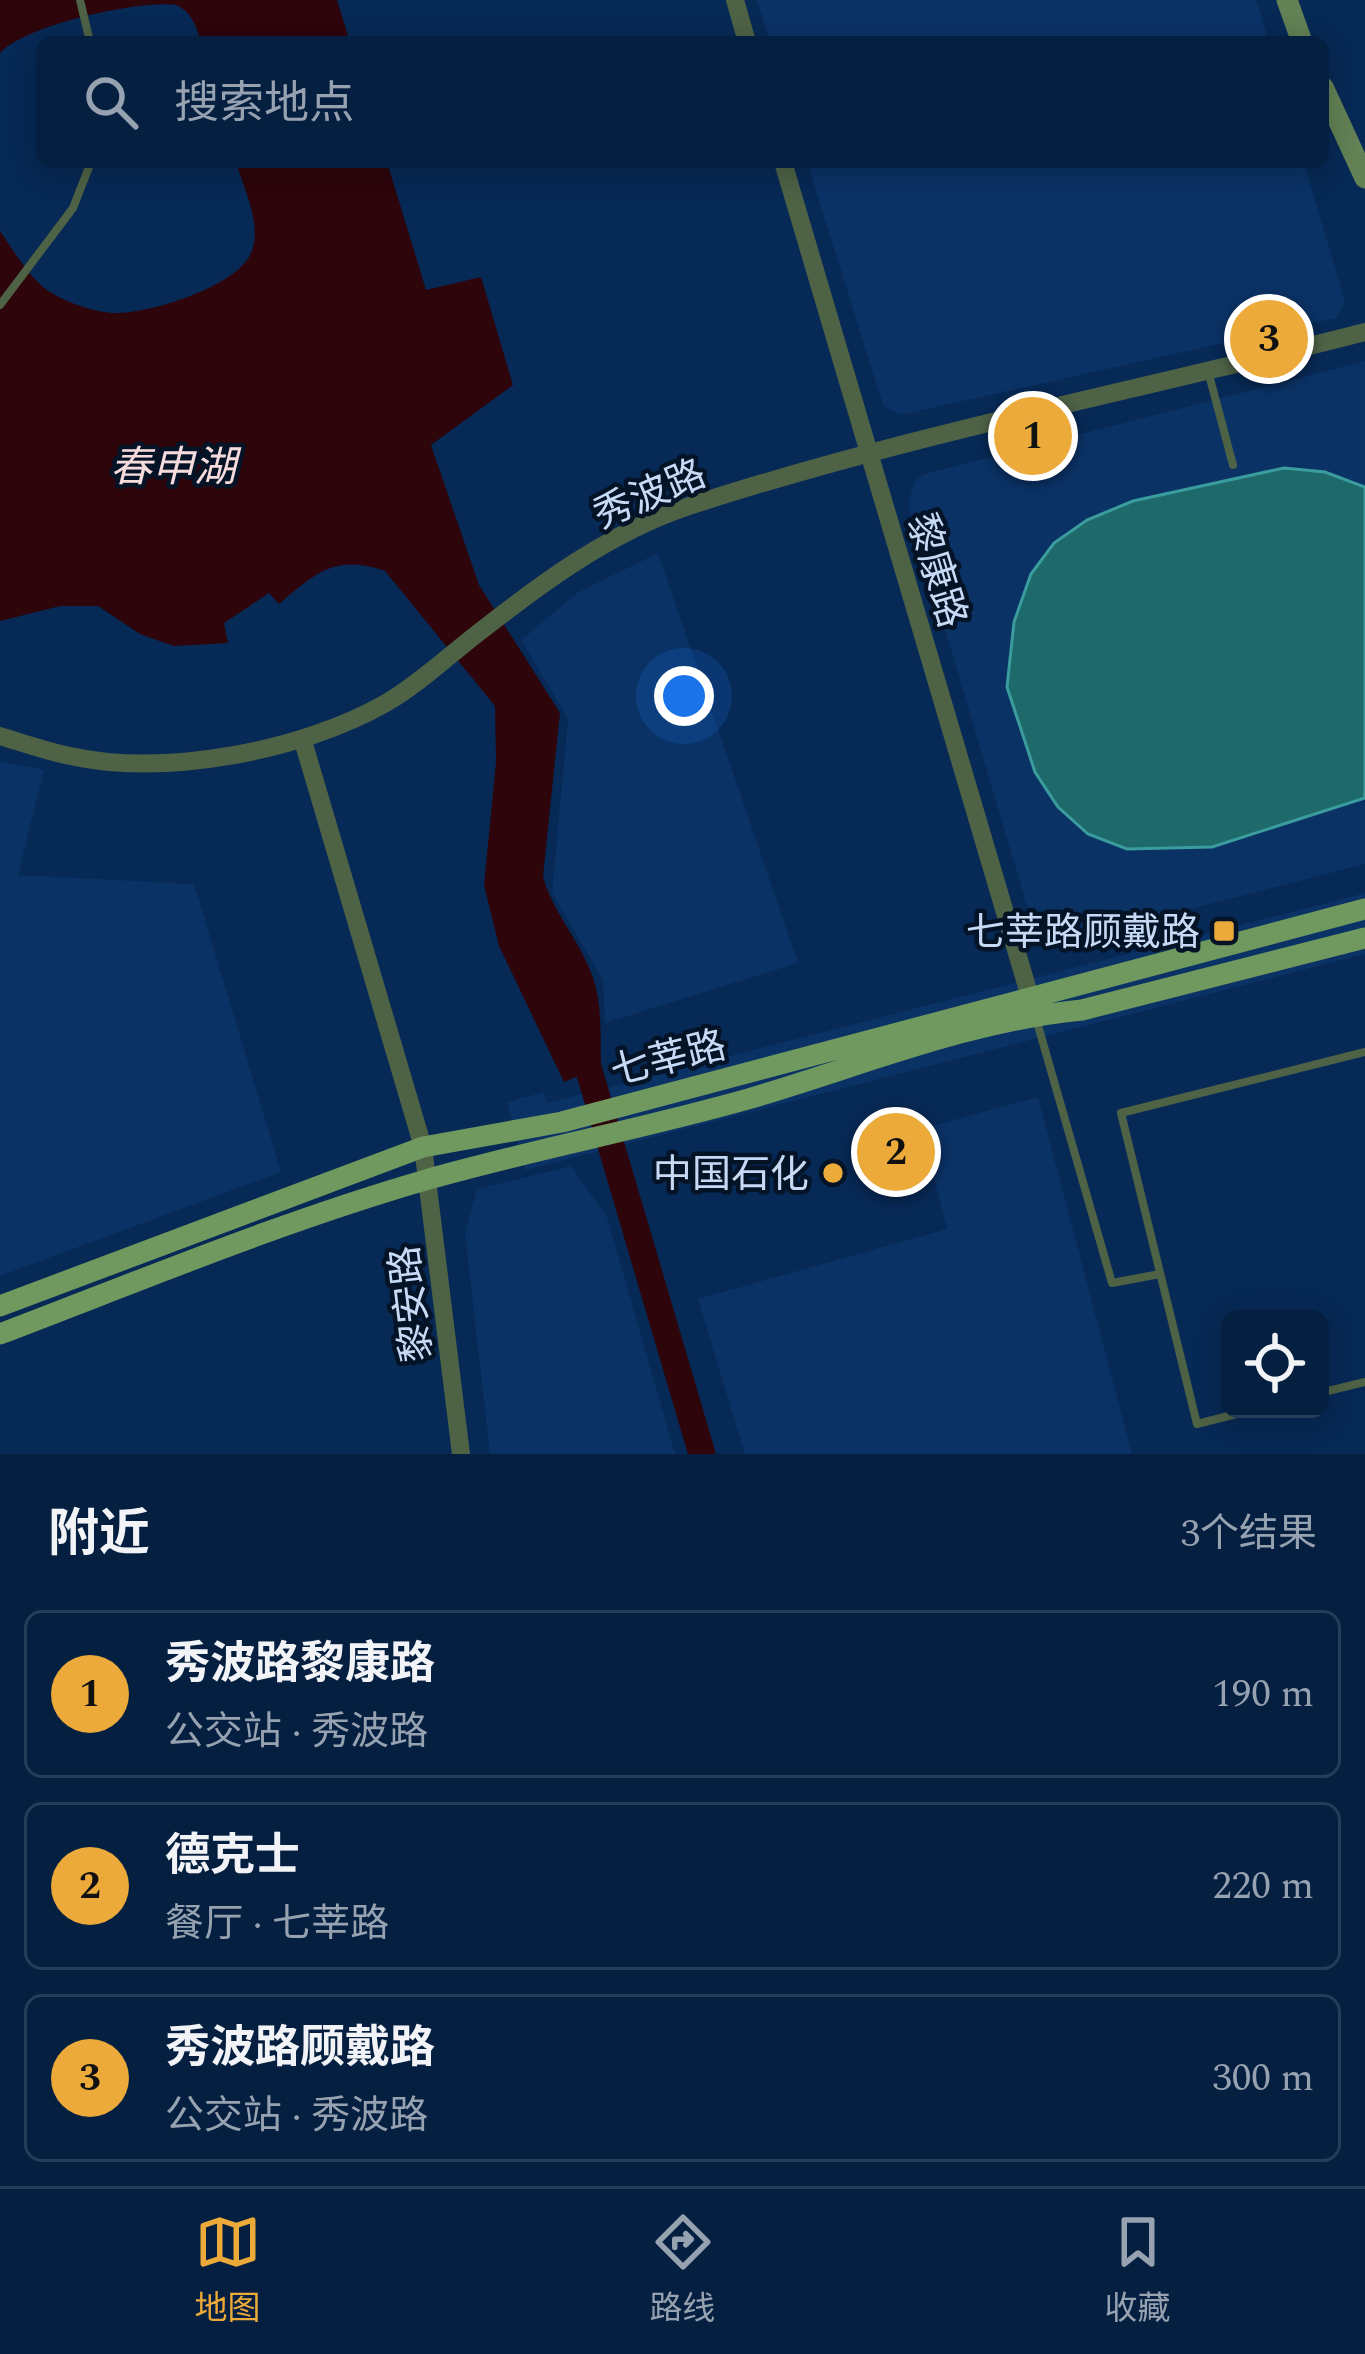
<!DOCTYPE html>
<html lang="zh">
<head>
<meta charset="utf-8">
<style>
	body { margin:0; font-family:Spectral,"Noto Sans SC",serif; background:#0e2747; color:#f1f3f6 }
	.controls { position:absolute; right:36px; bottom:36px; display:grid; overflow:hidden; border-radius:18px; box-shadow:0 6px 30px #0003 }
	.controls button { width:108px; height:108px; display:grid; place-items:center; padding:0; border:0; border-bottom:3px solid #263d59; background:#051f40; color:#f1f3f6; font:60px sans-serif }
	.you { position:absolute; left:684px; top:696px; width:42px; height:42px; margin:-30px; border:9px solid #fff; border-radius:50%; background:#1a73e8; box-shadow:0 0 0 18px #1a73e833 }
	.badge { display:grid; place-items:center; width:78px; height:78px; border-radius:50%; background:#ebaa39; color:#111; font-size:39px; font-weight:700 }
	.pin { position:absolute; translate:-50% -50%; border:6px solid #fff; box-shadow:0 3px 12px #0006 }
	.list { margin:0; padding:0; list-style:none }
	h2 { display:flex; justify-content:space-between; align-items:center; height:156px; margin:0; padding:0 48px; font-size:51px }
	h2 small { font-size:39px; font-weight:400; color:#97a2b1 }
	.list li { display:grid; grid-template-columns:78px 1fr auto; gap:36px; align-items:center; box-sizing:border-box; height:168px; margin:0 24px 24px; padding:0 24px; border:3px solid #263d59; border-radius:18px }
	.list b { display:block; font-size:45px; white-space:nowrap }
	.list p { margin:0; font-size:39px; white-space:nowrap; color:#97a2b1 }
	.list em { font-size:39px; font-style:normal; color:#97a2b1 }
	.icon { flex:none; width:66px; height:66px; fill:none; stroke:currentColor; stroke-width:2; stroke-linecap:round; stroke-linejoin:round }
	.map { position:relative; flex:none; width:1365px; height:1454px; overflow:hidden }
	.search { position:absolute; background:#051f40; box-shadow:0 6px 30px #0003; left:36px; right:36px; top:36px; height:132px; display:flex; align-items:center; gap:30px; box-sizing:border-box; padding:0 42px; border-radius:18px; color:#97a2b1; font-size:45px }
	.sheet { height:732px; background:#051f40 }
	nav { display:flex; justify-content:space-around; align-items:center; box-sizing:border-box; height:168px; border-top:3px solid #263d59; background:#051f40; font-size:33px; color:#97a2b1 }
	nav a { display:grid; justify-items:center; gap:6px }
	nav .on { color:#ebaa39 }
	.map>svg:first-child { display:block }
	.built { fill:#0b3265 }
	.water { fill:#2d050b }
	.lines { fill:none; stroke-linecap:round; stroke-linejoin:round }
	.river { stroke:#2d050b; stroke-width:27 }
	.building { fill:#1e6a6b; stroke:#3b9c9e; stroke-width:3 }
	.service { stroke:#4e6246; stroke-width:8 }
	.tertiary { stroke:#4e6246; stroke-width:18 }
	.secondary { stroke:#628154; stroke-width:21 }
	.primary { stroke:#70995f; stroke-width:21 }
	.poi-dot { fill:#ebaa39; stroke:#051326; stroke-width:4.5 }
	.labels { text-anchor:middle; stroke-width:9; stroke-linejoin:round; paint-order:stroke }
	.street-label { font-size:39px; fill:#c6daf6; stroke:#051326 }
	.poi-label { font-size:39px; fill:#c6daf6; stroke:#051326; text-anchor:end }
	.water-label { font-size:42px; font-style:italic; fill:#f5dbdc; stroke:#051326 }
</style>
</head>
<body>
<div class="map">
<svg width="1365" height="1454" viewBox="0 0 1365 1454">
	<rect width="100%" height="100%" fill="#072955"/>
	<path class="built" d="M 757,0 L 1256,0 L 1269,42 L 770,42 Z
		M 807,162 L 1304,162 L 1345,302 L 1336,318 L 900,415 L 883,405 Z
		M 1365,361 L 1365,864 L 1058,943 L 1047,941 L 1032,923 L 908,504 L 915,480 L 925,474 Z
		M 658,553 L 798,963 L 605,1023 L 603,980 L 552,893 L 568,719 L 521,640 L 577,593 Z
		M 0,761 L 44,770 L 18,875 L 194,884 L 281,1172 L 0,1276 Z
		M 1365,893 L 1365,954 L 525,1170 L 507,1102 L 544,1092 L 547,1103 Z
		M 1038,1097 L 1132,1454 L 745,1454 L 698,1299 L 947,1229 L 921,1129 Z
		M 571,1166 L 607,1217 L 675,1454 L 490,1454 L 465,1232 L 477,1189 Z"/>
	<path class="water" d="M 0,0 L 337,0 L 350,42 L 201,42 C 197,27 191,11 176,5 C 139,0 26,25 0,53 Z
		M 236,162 L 387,162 L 426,290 L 481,277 L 513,385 L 431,445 L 479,585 L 560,713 L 543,876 C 552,911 577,937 590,970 C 603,1000 600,1034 601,1066 L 564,1082 L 499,946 L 484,885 L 496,762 L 495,706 L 385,571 C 336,554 316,572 279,604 L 269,593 L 224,623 L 228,643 L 174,646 L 140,634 L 98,606 L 60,606 L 0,621 L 0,231 C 13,250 29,277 47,290 C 64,302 98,314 119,313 C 154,312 237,286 251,253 C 263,226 244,189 236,162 Z"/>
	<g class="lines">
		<path class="river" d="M 580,1040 L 702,1454"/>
	</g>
	<path class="building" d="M 1284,468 L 1325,472 L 1365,487 L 1365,798 L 1212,847 L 1127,849 L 1088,834 L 1058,807 L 1035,772 L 1007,687 L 1014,622 L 1031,574 L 1054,543 L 1087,520 L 1133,501 Z"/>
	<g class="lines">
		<path class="service" d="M 80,0 L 90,42
			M 0,305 L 73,208 L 91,162
			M 1208,371 L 1233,465
			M 1037,1022 L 1112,1283 L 1160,1274
			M 1320,1393 L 1365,1382
			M 1256,1409 L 1197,1424 L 1121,1113 L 1365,1052"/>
		<path class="tertiary" d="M 735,0 L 747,42
			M 783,162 L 1030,997
			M 0,736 C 23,743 46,751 70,756 C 165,777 302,751 386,703 C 417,685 445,659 473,637 C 539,585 608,533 689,506 C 910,434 1140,390 1365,332
			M 303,741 L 423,1147 L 461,1454"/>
		<path class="secondary" d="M 1287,0 L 1302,42
			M 1323,87 L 1365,178"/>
		<path class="primary" d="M 0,1306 L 423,1147 L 562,1122 L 1365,909
			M 0,1334 C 142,1280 283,1221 429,1179 C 535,1149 642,1129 748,1099 C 858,1067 967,1021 1082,1010 L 1365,938"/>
	</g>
	<g class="poi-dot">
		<rect x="1212" y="919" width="24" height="24" rx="6"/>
		<circle cx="833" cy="1173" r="12"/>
	</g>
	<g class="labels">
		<g class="street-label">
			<text transform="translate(649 493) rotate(-23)" y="14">秀波路</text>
			<text transform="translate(938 570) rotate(73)" y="14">黎康路</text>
			<text transform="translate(668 1057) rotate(-14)" y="14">七莘路</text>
			<text transform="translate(410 1304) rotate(-97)" y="14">黎安路</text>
		</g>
		<g class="poi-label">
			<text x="1200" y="945">七莘路顾戴路</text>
			<text x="809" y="1187">中国石化</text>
		</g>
		<g class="water-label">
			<text x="173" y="481">春申湖</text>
		</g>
	</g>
</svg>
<div class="controls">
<button><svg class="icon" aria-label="locate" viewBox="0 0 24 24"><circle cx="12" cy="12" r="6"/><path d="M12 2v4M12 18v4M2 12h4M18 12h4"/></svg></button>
</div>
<div class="you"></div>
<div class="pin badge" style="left:1033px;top:436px">1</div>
<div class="pin badge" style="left:896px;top:1152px">2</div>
<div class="pin badge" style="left:1269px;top:339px">3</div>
<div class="search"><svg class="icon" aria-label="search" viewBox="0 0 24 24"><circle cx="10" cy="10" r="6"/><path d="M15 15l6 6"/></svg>搜索地点</div>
</div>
<section class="sheet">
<h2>附近<small>3个结果</small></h2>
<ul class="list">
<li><span class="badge">1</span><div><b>秀波路黎康路</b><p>公交站 · 秀波路</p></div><em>190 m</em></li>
<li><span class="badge">2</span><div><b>德克士</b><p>餐厅 · 七莘路</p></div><em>220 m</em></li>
<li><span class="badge">3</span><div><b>秀波路顾戴路</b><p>公交站 · 秀波路</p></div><em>300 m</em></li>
</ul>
</section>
<nav>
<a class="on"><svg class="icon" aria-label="map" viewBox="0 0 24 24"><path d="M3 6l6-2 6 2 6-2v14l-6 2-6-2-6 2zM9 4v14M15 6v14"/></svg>地图</a>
<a><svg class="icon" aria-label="directions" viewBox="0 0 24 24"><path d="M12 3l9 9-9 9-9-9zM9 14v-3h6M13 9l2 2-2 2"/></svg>路线</a>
<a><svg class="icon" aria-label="saved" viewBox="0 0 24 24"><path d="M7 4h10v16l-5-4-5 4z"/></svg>收藏</a>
</nav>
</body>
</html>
